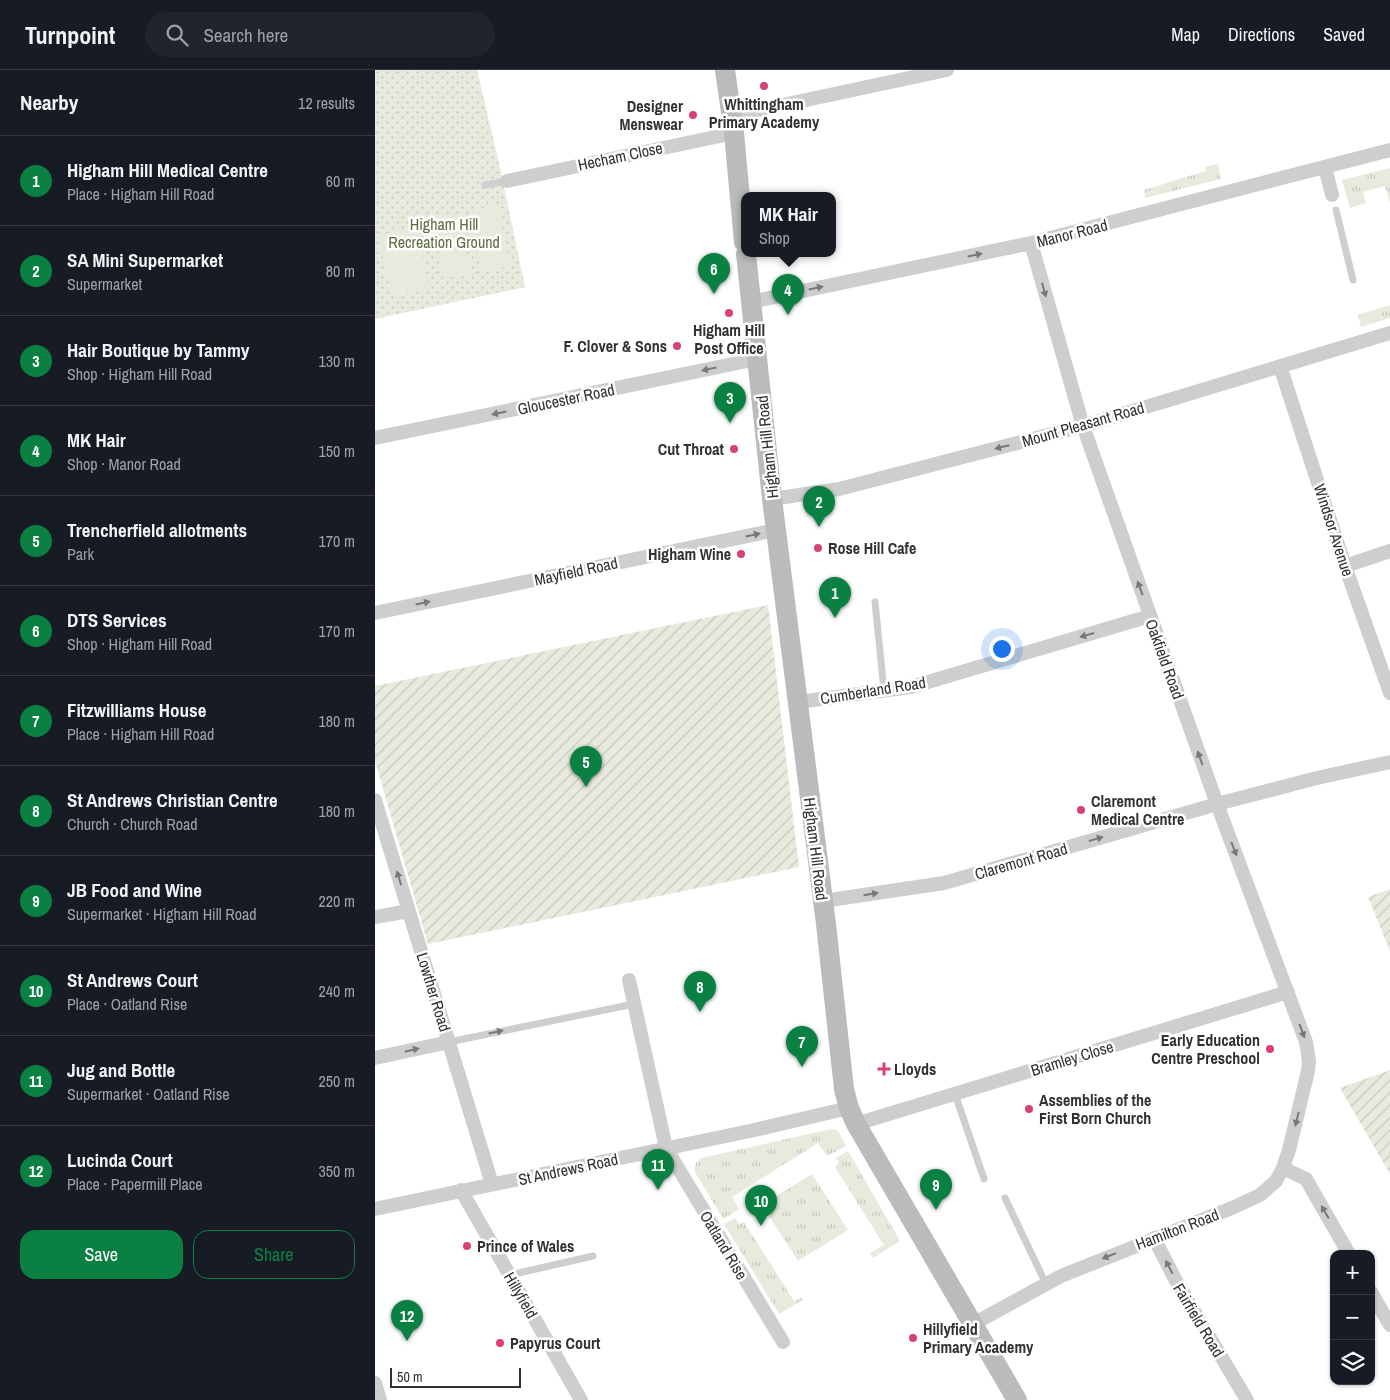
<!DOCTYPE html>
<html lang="en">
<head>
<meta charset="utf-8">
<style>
	body { margin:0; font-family:"Archivo Narrow",sans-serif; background:#20242c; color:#f1f3f6 }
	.controls { position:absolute; right:15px; bottom:15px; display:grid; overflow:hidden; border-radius:10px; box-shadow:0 1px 4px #0004 }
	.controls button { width:45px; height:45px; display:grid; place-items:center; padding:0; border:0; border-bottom:1px solid #363941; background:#171b24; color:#f1f3f6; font:25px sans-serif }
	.scale { position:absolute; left:15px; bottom:12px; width:131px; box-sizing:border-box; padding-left:5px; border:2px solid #313131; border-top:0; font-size:14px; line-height:18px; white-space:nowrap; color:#313131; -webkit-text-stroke:4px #fff; paint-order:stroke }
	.you { position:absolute; left:626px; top:578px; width:18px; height:18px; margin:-12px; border:4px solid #fff; border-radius:50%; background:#1a73e8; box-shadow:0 0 0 8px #1a73e833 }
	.badge { display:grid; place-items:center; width:32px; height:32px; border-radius:50%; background:#0b8043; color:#fff; font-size:16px; font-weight:700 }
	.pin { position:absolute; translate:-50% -41px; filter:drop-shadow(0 1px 2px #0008) }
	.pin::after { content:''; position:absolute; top:26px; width:18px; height:15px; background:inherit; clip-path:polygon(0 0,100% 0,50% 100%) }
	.popup { position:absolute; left:366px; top:122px; width:95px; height:65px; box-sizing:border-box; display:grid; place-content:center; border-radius:10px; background:#171b24; filter:drop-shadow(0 1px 4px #0005); font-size:16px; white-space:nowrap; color:#9ea1a6 }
	.popup b { font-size:19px; color:#f1f3f6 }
	.popup::after { content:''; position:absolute; left:50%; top:100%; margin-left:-10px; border:10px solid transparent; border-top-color:#171b24 }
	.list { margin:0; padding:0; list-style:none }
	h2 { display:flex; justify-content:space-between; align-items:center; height:65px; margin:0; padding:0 20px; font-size:21px }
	h2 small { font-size:16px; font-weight:400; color:#9ea1a6 }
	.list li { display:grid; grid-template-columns:32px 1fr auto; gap:15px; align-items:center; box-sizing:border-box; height:90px; padding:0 20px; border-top:1px solid #363941 }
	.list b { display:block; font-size:19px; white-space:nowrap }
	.list p { margin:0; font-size:16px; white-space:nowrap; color:#9ea1a6 }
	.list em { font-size:16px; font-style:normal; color:#9ea1a6 }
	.actions { display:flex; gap:10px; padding:15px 20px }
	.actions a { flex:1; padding:11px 0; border:1px solid #0b8043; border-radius:15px; text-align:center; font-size:18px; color:#0b8043 }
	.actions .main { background:#0b8043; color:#fff }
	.icon { flex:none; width:28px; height:28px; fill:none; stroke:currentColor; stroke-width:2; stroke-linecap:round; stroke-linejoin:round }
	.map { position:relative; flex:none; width:1015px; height:1330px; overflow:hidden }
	header { display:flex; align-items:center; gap:30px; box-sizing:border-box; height:70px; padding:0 25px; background:#171b24; border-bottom:1px solid #363941 }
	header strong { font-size:24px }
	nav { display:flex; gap:28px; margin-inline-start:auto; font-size:18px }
	.search { width:350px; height:45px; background:#20242c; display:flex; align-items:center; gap:12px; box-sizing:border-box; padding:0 18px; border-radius:28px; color:#9ea1a6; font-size:19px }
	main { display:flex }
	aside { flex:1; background:#171b24 }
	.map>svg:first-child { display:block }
	.grass { fill:url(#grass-tufts) }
	.park { fill:url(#park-dots) }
	.garden { fill:url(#garden-furrows) }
	.pitch { fill:#e7eadd }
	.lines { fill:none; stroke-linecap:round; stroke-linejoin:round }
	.lane { stroke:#cecece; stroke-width:7 }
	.street { stroke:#cecece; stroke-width:14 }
	.secondary { stroke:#bbb; stroke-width:20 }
	.oneway { fill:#787878 }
	.poi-dot { fill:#db4074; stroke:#fff; stroke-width:2 }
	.labels { text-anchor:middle; stroke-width:5; stroke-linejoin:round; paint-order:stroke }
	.poi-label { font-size:16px; font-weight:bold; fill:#313131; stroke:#fff; text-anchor:start }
	.street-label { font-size:16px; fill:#313131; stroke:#fff }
	.park-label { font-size:16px; fill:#5f6b41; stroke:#fff }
</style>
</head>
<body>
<header>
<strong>Turnpoint</strong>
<div class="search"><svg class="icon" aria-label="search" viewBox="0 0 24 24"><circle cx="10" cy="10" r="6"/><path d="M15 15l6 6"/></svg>Search here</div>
<nav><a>Map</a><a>Directions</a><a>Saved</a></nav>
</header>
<main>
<aside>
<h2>Nearby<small>12 results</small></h2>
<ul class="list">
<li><span class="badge">1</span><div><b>Higham Hill Medical Centre</b><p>Place · Higham Hill Road</p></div><em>60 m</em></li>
<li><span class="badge">2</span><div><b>SA Mini Supermarket</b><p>Supermarket</p></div><em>80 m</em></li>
<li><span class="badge">3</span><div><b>Hair Boutique by Tammy</b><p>Shop · Higham Hill Road</p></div><em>130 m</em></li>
<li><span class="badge">4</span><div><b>MK Hair</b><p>Shop · Manor Road</p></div><em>150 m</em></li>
<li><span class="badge">5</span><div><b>Trencherfield allotments</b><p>Park</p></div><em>170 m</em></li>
<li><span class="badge">6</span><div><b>DTS Services</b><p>Shop · Higham Hill Road</p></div><em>170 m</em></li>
<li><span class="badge">7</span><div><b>Fitzwilliams House</b><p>Place · Higham Hill Road</p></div><em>180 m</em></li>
<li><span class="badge">8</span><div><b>St Andrews Christian Centre</b><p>Church · Church Road</p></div><em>180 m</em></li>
<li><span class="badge">9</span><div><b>JB Food and Wine</b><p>Supermarket · Higham Hill Road</p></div><em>220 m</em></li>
<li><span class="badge">10</span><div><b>St Andrews Court</b><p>Place · Oatland Rise</p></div><em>240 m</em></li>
<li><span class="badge">11</span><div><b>Jug and Bottle</b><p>Supermarket · Oatland Rise</p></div><em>250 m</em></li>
<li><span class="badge">12</span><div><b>Lucinda Court</b><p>Place · Papermill Place</p></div><em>350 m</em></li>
</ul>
<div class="actions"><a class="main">Save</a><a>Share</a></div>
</aside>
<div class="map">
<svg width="1015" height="1330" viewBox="0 0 1015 1330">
	<defs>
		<pattern id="grass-tufts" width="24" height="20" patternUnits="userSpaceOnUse" patternTransform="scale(1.25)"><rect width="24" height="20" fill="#e7eadd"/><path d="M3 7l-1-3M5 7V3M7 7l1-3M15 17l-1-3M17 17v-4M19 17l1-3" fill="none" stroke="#c7c9be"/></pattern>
		<pattern id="park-dots" width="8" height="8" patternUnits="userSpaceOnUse" patternTransform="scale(1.25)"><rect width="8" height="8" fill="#e7eadd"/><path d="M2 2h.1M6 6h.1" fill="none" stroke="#c7c9be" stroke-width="1.8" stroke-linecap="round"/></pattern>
		<pattern id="garden-furrows" width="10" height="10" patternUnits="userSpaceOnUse" patternTransform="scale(1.25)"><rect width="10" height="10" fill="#e7eadd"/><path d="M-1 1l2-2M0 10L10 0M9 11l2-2" fill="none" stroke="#c7c9be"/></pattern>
	</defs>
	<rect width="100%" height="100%" fill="#fff"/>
	<path class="grass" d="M 843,94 L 846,109 L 770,128 L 769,120 L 831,101 L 830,97 Z
		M 1015,98 L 1015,133 L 1010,116 L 988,122 L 991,133 L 975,138 L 967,110 Z
		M 1015,235 L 1015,248 L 986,257 L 983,245 Z
		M 456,1059 L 463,1061 L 471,1076 L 452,1086 L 443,1073 L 357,1127 L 364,1139 L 348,1149 L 320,1102 C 319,1095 321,1092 326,1088 Z
		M 473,1081 L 525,1171 L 498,1188 L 495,1183 L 509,1175 L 460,1097 L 464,1093 L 461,1088 Z
		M 437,1104 L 473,1160 L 423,1191 L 387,1135 Z
		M 360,1148 L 364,1154 L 369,1152 L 419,1231 L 426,1227 L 428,1230 L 404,1244 L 349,1154 Z"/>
	<path class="park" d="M 0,0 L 102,0 L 126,102 L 150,217 L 0,249 Z"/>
	<path class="garden" d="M 393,535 L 424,797 L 53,874 L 0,691 L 0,616 Z
		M 1015,819 L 1015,881 L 993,827 Z
		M 1015,1000 L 1015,1104 L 965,1018 Z"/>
	<path class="pitch" d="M 123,135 L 135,196 L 106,202 L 94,141 Z
		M 84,143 L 96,204 L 68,209 L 56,149 Z
		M 42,157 L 54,218 L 16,226 L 3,165 Z"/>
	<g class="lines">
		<path class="lane" d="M 110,115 L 132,111
			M 961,140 L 978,210
			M 500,532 L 509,621
			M 74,972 L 259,934
			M 580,1024 L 609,1109
			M 630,1128 L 671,1214
			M 135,1205 L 218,1186"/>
		<path class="street" d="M 356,46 L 572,0
			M 950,97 L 957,125
			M 132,111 L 359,63
			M 376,232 L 656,173 L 1015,80
			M 905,296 L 970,496 L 1015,623
			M 0,368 L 382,289
			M 397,429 L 464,419 L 708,356 L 1015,263
			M 970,496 L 1015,481
			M 0,543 L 401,460
			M 423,632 L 536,617 L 775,546
			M 0,730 L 117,1114
			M 448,831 L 569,813 L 842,734 L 942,708 L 1015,692
			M 0,847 L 34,841
			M 254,910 L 291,1078 L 408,1272
			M 0,988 L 74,972
			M 481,1054 L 913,922
			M 908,1098 L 931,1109 L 974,1184
			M 86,1120 L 206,1330
			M 0,1139 L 375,1061 L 474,1038
			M 779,1168 L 800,1209 L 872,1330
			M 996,1222 L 1015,1255
			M 598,1254 L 686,1206 L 857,1138 L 885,1125 L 901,1111 L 908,1098 L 914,1080 L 933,1001 L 934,991 L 931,972 L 842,734 L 708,356 L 656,173
			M 0,1313 L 5,1330"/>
		<path class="secondary" d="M 350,0 L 359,63 L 369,172
			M 371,184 L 397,429 L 451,854 L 469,1019 L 474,1038 L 481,1054 L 642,1330"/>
	</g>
	<defs><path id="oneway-solid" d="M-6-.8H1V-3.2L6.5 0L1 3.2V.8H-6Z" transform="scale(1.25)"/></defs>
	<g class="oneway">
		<use href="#oneway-solid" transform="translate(600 185) rotate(-12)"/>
		<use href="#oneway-solid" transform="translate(441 218) rotate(-12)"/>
		<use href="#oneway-solid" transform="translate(669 220) rotate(75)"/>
		<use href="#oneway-solid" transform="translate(334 299) rotate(168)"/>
		<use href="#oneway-solid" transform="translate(124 343) rotate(168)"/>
		<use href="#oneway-solid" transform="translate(627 377) rotate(166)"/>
		<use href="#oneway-solid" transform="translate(378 465) rotate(-12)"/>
		<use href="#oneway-solid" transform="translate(765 518) rotate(-110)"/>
		<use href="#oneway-solid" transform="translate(48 533) rotate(-12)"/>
		<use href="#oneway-solid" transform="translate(712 565) rotate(164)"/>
		<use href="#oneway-solid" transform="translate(825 688) rotate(-110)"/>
		<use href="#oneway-solid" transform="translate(721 769) rotate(-16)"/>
		<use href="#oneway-solid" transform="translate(859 779) rotate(69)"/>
		<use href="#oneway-solid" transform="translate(24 808) rotate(-107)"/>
		<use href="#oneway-solid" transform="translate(496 824) rotate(-9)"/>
		<use href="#oneway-solid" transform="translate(927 961) rotate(70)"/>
		<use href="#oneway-solid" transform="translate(121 962) rotate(-12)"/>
		<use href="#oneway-solid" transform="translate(37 980) rotate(-13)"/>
		<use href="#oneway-solid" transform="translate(922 1049) rotate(104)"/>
		<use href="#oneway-solid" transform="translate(950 1142) rotate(-120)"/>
		<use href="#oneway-solid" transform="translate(734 1186) rotate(158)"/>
		<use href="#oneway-solid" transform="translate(794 1197) rotate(-117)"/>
	</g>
	<g class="poi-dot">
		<circle cx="389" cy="16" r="5"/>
		<circle cx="318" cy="45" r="5"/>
		<circle cx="354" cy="243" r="5"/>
		<circle cx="302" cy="276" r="5"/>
		<circle cx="359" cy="379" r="5"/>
		<circle cx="443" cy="478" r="5"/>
		<circle cx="366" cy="484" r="5"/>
		<circle cx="706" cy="740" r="5"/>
		<circle cx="895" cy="979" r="5"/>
		<path d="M506.5 991.5h5v5h5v5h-5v5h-5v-5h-5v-5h5z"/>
		<circle cx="654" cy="1039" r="5"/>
		<circle cx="92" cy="1176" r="5"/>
		<circle cx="538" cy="1268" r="5"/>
		<circle cx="125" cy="1273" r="5"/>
	</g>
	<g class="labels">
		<g class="poi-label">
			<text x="389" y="40" text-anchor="middle">Whittingham<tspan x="389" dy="18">Primary Academy</tspan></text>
			<text x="308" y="42" text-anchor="end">Designer<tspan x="308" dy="18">Menswear</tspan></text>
			<text x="354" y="266" text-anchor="middle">Higham Hill<tspan x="354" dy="18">Post Office</tspan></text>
			<text x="292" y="282" text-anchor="end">F. Clover &amp; Sons</text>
			<text x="349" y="385" text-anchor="end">Cut Throat</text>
			<text x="453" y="484">Rose Hill Cafe</text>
			<text x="356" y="490" text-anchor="end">Higham Wine</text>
			<text x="716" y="737">Claremont<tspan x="716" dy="18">Medical Centre</tspan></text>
			<text x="885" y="976" text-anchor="end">Early Education<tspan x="885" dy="18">Centre Preschool</tspan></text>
			<text x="519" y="1005">Lloyds</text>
			<text x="664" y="1036">Assemblies of the<tspan x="664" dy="18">First Born Church</tspan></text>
			<text x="102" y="1182">Prince of Wales</text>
			<text x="548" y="1265">Hillyfield<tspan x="548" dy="18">Primary Academy</tspan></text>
			<text x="135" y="1279">Papyrus Court</text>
		</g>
		<g class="street-label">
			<text transform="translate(245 86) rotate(-12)" y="6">Hecham Close</text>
			<text transform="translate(697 163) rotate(-14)" y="6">Manor Road</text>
			<text transform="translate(191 329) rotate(-12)" y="6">Gloucester Road</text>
			<text transform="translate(708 354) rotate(-16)" y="6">Mount Pleasant Road</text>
			<text transform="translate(392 377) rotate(-96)" y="6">Higham Hill Road</text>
			<text transform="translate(959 460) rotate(72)" y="6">Windsor Avenue</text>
			<text transform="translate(201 501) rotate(-12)" y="6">Mayfield Road</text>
			<text transform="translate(790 589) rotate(70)" y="6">Oakfield Road</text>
			<text transform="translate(498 620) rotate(-9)" y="6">Cumberland Road</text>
			<text transform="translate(441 779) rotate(83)" y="6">Higham Hill Road</text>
			<text transform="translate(646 791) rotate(-16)" y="6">Claremont Road</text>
			<text transform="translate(59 922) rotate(73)" y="6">Lowther Road</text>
			<text transform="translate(697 988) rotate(-17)" y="6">Bramley Close</text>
			<text transform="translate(193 1099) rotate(-12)" y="6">St Andrews Road</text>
			<text transform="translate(802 1159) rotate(-21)" y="6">Hamilton Road</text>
			<text transform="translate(349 1175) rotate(59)" y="6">Oatland Rise</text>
			<text transform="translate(146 1225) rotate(60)" y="6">Hillyfield</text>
			<text transform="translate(824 1250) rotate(59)" y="6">Fairfield Road</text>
		</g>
		<g class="park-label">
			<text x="69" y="160">Higham Hill<tspan x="69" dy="18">Recreation Ground</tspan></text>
		</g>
	</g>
</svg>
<div class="controls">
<button>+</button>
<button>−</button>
<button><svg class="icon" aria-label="layers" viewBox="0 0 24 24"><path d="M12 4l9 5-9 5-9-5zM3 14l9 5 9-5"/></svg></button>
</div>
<div class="scale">50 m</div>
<div class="you"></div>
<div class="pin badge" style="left:460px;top:548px">1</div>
<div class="pin badge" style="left:444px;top:457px">2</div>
<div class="pin badge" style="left:355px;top:353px">3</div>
<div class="pin badge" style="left:413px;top:245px">4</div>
<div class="popup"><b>MK Hair</b>Shop</div>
<div class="pin badge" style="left:211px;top:717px">5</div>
<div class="pin badge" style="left:339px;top:224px">6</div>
<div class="pin badge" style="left:427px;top:997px">7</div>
<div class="pin badge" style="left:325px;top:942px">8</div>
<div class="pin badge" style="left:561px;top:1140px">9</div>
<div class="pin badge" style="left:386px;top:1156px">10</div>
<div class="pin badge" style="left:283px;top:1120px">11</div>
<div class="pin badge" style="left:32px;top:1271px">12</div>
</div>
</main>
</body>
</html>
